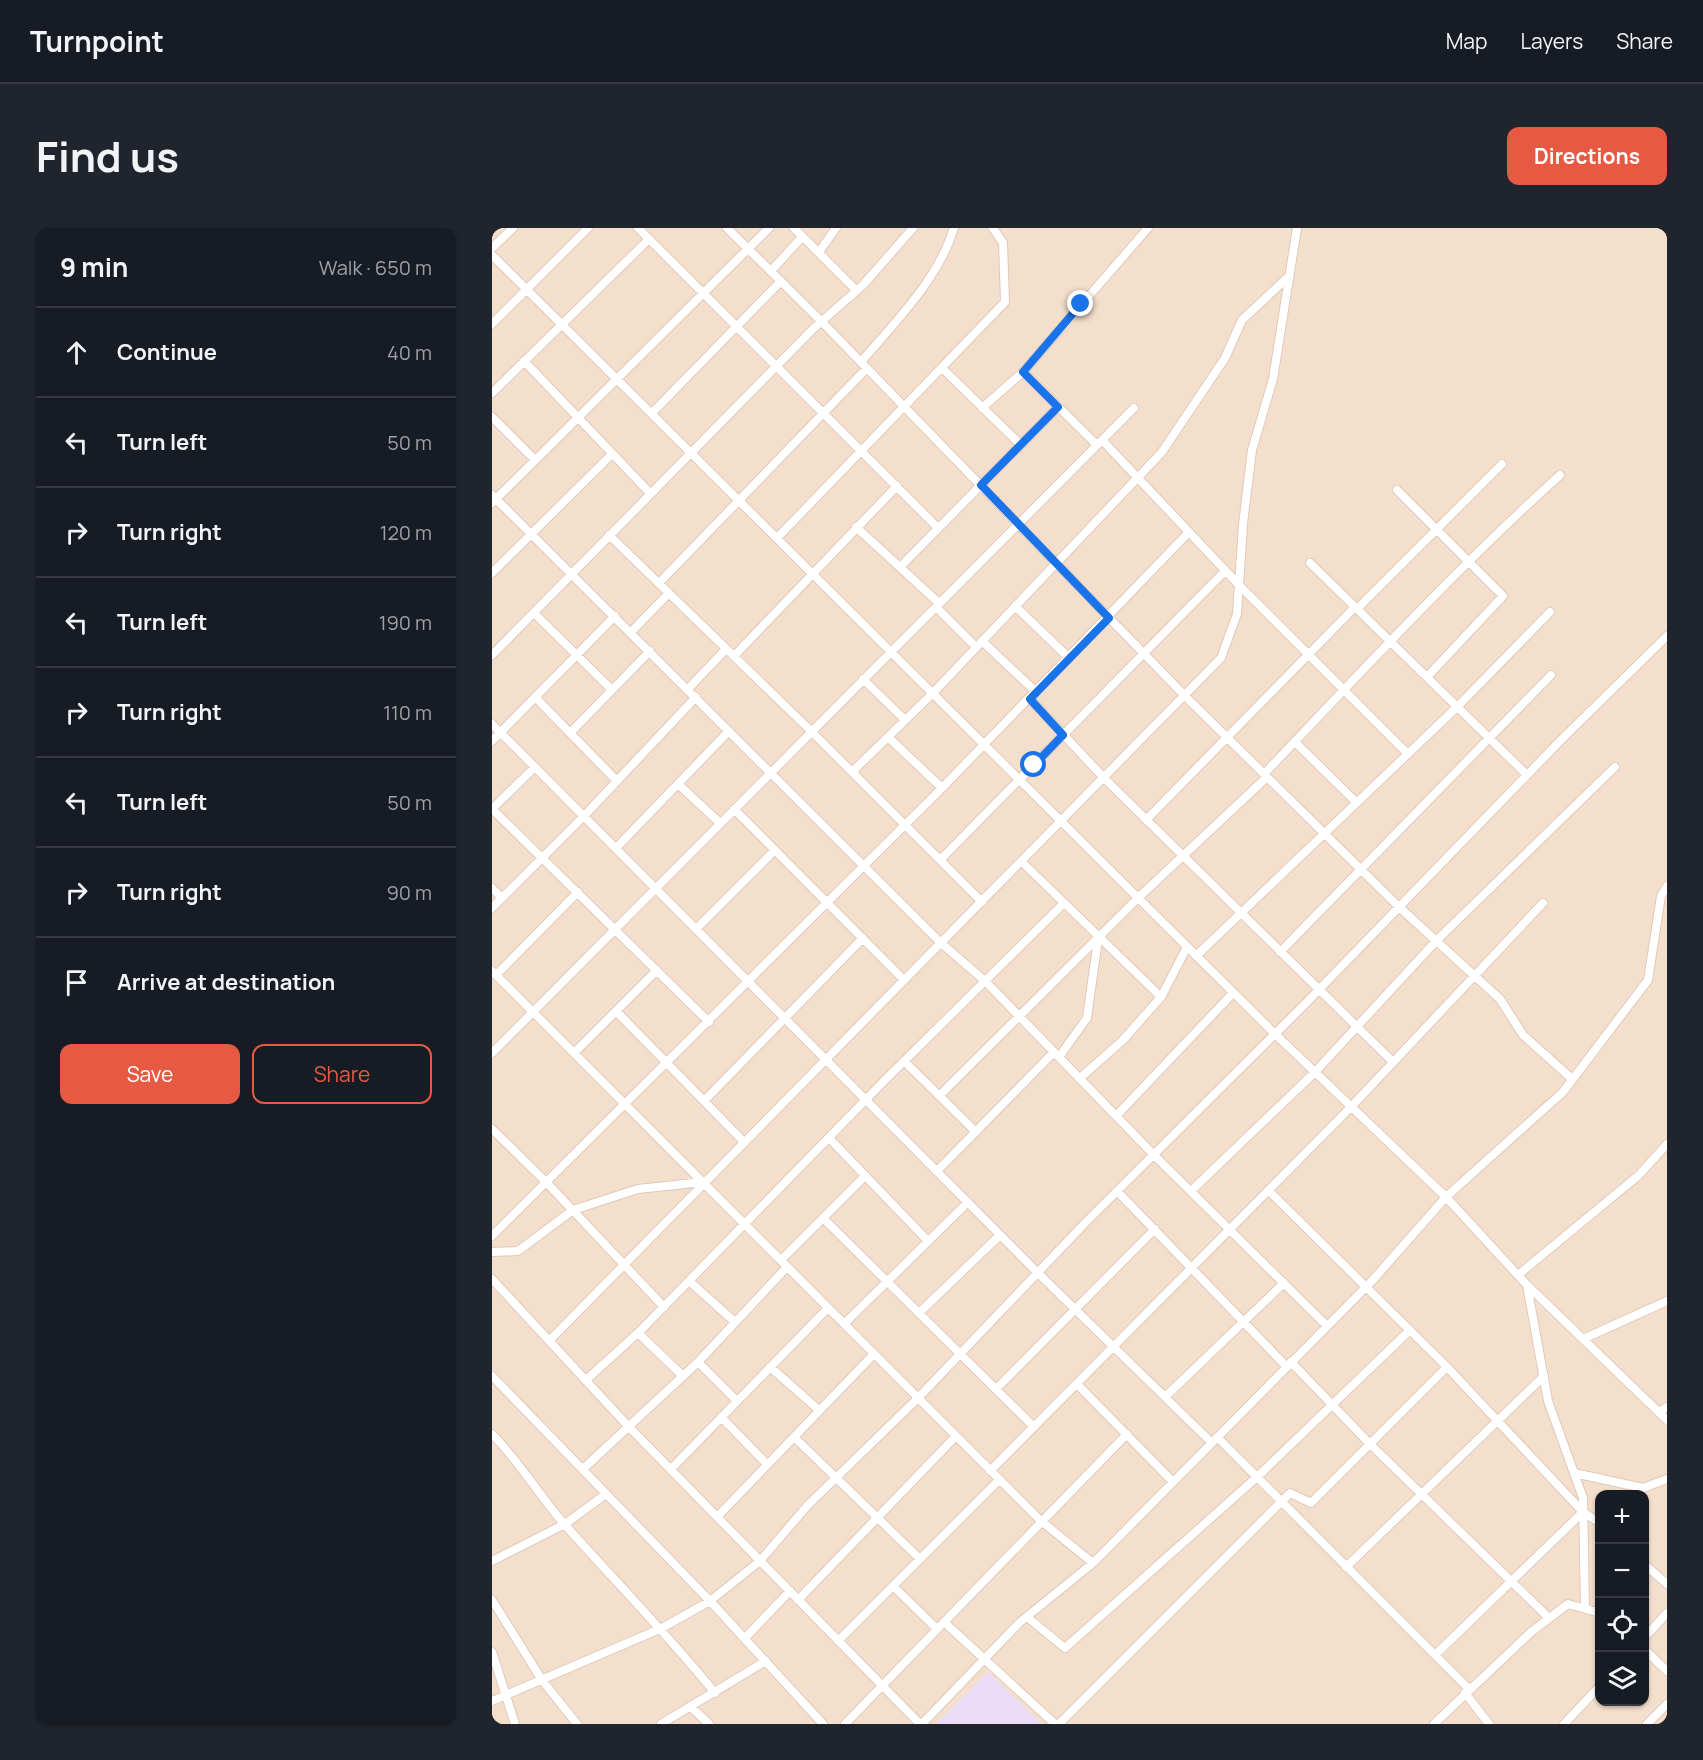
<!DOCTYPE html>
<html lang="en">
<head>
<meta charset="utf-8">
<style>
	body { margin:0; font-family:Manrope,sans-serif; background:#20242c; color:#f1f3f6 }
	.controls { position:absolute; right:18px; bottom:18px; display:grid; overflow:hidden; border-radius:12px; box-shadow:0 2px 4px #0004 }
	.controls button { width:54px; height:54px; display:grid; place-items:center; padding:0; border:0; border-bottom:2px solid #363941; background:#171b24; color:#f1f3f6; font:30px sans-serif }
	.stop { position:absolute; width:18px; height:18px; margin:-14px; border:4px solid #1a73e8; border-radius:50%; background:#fff }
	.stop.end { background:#1a73e8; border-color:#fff; box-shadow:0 2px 6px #0008 }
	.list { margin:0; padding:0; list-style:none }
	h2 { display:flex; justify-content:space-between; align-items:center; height:78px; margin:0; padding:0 24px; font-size:26px }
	h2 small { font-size:20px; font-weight:400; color:#9ea1a6 }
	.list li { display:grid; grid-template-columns:39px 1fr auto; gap:18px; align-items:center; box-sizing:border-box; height:90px; padding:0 24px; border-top:2px solid #363941 }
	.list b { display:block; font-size:22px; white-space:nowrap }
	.list em { font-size:20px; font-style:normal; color:#9ea1a6 }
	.actions { display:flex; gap:12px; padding:18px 24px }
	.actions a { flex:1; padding:14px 0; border:2px solid #e75943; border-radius:12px; text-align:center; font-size:21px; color:#e75943 }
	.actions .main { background:#e75943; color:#fff }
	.icon { flex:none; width:33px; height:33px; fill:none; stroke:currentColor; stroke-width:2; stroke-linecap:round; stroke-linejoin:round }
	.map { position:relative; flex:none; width:1175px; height:1496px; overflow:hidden; border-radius:12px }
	header { display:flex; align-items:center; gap:36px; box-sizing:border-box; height:84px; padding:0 30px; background:#171b24; border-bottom:2px solid #363941 }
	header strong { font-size:28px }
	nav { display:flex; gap:33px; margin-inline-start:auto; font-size:21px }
	.intro { display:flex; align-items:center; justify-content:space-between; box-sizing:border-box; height:144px; padding:0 36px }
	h1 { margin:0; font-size:42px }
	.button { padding:15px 27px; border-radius:12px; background:#e75943; color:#fff; font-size:21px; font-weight:700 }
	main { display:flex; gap:36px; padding:0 36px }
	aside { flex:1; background:#171b24; border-radius:12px; box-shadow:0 2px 4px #0004 }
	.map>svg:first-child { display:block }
	.residential { fill:#f4dfcd; fill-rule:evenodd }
	.education { fill:#ebdcf8 }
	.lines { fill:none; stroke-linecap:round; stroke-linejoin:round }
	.minor-casing { stroke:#e0c9bb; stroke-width:10 }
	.minor { stroke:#fff; stroke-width:8 }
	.route { stroke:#1a73e8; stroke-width:8 }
</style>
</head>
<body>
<header>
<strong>Turnpoint</strong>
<nav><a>Map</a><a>Layers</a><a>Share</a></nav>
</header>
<div class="intro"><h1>Find us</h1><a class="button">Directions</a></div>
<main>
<aside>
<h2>9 min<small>Walk · 650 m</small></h2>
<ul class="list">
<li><svg class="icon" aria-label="ahead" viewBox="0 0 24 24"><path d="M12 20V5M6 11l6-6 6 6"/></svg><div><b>Continue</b></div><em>40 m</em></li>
<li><svg class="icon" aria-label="left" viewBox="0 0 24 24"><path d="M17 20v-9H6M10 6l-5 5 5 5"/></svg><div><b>Turn left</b></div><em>50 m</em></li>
<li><svg class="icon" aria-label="right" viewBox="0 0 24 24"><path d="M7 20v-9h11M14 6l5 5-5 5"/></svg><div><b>Turn right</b></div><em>120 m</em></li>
<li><svg class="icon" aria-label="left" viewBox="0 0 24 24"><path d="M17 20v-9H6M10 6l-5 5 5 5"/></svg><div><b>Turn left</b></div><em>190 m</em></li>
<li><svg class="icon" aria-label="right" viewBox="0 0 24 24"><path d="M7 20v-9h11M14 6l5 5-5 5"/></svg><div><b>Turn right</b></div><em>110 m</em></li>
<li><svg class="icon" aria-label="left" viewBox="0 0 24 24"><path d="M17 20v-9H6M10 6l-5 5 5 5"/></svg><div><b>Turn left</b></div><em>50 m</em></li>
<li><svg class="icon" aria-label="right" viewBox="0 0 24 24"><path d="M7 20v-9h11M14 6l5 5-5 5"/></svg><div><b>Turn right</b></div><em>90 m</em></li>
<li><svg class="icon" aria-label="arrive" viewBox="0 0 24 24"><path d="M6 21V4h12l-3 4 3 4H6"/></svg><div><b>Arrive at destination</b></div></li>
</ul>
<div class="actions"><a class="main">Save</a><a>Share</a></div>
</aside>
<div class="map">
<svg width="1175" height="1496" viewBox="0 0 1175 1496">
	<rect width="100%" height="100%" fill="#fceedf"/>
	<path class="residential" d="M 0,0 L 1175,0 L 1175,1496 L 0,1496 ZM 1108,1266 L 1152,1266 L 1152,1474 L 1108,1474 Z"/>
	<path class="education" d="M 496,1444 L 550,1496 L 444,1496 Z"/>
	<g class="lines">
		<defs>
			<path id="minor" d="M 146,0 L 446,300
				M 235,0 L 330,94 L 693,468 L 907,679 L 1008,771 L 1031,807 L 1080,851
				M 302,0 L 364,62
				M 0,20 L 21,0
				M 327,24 L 344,0
				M 0,27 L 783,806 L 954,969 L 1035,1057 L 1056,1173 L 1091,1270 L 1093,1380
				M 279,43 L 310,9
				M 0,96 L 96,0
				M 32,133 L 158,265
				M 369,134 C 403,94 446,52 462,0
				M 450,140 L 529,217
				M 531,144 L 605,217
				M 0,165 L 157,11
				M 490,180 L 531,144 L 656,0
				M 160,185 L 289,53
				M 0,189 L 43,232
				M 610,212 L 747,357 L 916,526
				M 905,262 L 1011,368 L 935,449
				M 0,267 L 449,715 L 493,753 L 662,927 L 835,1098
				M 0,275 L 277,0
				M 364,299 L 447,375
				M 117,307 L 319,503 L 490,674
				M 285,310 L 513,74 L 511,15 L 501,0
				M 818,335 L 1035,547
				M 408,339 L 566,179
				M 0,345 L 120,226
				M 167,355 L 375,140
				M 523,378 L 577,430
				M 444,379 L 484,419
				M 865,381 L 1010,236
				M 42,385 L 120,462
				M 139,404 L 177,365
				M 490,413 L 544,464
				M 0,427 L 322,100 L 371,57 L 421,0
				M 242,428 L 405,258
				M 371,451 L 413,492
				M 196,461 L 234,421
				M 43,469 L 125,553
				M 538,471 L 612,550 L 901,834
				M 0,496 L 546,1045 L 720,1215
				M 78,505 L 158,423
				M 396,509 L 450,560
				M 0,513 L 123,388
				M 803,514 L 864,574
				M 360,544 L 441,465 L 670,224 L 733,130 L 750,92 L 795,50
				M 772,546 C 869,444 964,341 1068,247
				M 186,556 L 228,595
				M 0,581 L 217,794
				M 0,581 L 43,539
				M 242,581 L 412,752
				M 654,592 L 863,379
				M 124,620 L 237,503
				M 448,632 L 733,343
				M 530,634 L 669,769
				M 0,660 L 10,670
				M 0,680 L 92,588 L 204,469
				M 204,701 L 283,622
				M 788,724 L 1059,447
				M 704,728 L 965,479 L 1058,384
				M 0,743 L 549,1293 L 601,1335
				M 4,747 L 86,664
				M 124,783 L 251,913
				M 0,825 L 642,180
				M 82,825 L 165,742
				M 567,829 L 595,790 L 606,711
				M 412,833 L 484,904
				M 588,850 L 631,812 L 669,769 L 695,719
				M 447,868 L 646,670 L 775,549
				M 212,873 L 371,710
				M 624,888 L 741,765
				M 0,901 L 55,955 L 172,1079
				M 337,910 L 436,1013
				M 445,943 L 562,824
				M 625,963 L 795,1139
				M 699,963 L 823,844 L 945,712 L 1123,539
				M 777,963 L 955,1139 L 1091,1284 L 1108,1295
				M 331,990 L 542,1199
				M 0,1008 L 450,560 L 697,304
				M 0,1024 L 26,1023 L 81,982 L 146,961 L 211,954
				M 289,1032 L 373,948
				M 1026,1047 L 1147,947 L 1175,916
				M 0,1051 L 137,1199 L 428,1496
				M 197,1053 L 243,1094
				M 1035,1057 L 1175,1192
				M 427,1085 L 508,1007
				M 352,1096 L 476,974
				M 146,1105 L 191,1148
				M 1091,1111 L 1175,1073
				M 57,1113 L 729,430 L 745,386 L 751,296 L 760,222 L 781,151 L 805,0
				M 206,1134 L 245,1173
				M 799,1134 L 878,1216 L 1057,1390
				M 278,1139 L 327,1182
				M 0,1148 L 218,1373 L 331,1496
				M 94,1152 L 148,1103 L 392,853 L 571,676
				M 585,1156 L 681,1254
				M 504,1161 L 663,1001
				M 673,1169 L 792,1055
				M 1167,1184 L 1175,1179
				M 229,1189 L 275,1236
				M 0,1206 C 28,1234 48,1269 74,1298 C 124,1354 176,1407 223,1465
				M 302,1209 L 428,1331
				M 725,1209 L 977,1461
				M 91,1241 L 206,1134 L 295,1039
				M 179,1241 L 336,1080
				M 498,1243 L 859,879 L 1051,675
				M 1082,1245 L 1151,1260 L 1175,1251
				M 225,1289 L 382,1126
				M 0,1333 L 73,1296 L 114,1266
				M 1152,1336 L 1175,1356
				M 854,1339 L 1052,1148
				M 401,1358 L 445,1401
				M 0,1372 L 50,1452 L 85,1496
				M 306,1372 L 464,1208
				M 535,1389 L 573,1420 L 765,1249 L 918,1102
				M 452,1394 L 563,1496
				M 253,1410 L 298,1363
				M 1152,1410 L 1175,1385
				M 346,1413 L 507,1252
				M 1152,1421 L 1175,1443
				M 0,1424 L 23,1496
				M 943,1427 L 1091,1284
				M 973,1465 L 997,1496
				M 0,1473 L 170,1400 L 218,1373 L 268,1333 L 315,1278 L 426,1170 L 594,994 L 813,776 L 1069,512 L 1175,408
				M 199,1479 L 217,1496
				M 169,1496 L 274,1433
				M 353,1496 L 635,1206
				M 430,1496 L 527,1395 L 601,1335 L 879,1054 L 954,969 L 1071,864 L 1156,752 L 1169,668 L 1175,658
				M 567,1496 L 798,1265 L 819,1275 L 955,1139
				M 942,1496 L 1039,1404 L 1076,1376 L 1108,1385
				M 1072,1496 L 1108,1458
				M 1155,1496 L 1175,1476"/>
		</defs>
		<use href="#minor" class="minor-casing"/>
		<use href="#minor" class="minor"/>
	</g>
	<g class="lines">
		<path class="route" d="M 542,537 L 571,507 L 538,471 L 617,390 L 489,257 L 566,179 L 531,144 L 589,76"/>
	</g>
</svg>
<div class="controls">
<button>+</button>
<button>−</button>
<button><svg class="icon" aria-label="locate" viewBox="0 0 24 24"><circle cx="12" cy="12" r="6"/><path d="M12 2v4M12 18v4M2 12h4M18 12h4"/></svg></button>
<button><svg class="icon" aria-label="layers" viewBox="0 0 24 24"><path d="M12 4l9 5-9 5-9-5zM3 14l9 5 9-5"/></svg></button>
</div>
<div class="stop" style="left:542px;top:537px"></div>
<div class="stop end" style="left:589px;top:76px"></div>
</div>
</main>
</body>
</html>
